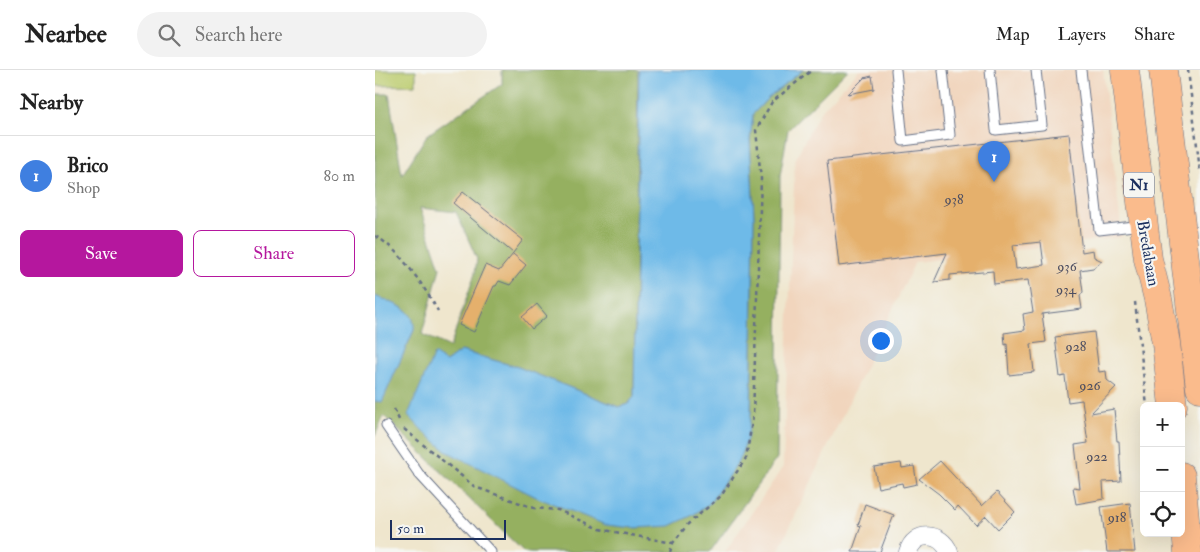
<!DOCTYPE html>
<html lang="en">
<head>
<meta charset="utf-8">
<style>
	body { margin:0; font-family:"IM FELL Double Pica",serif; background:#f2f2f2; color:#222 }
	.controls { position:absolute; right:15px; bottom:15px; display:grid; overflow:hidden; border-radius:8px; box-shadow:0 5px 20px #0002 }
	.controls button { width:45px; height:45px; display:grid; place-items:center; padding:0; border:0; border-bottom:1px solid #e0e0e0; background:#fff; color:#222; font:25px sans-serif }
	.scale { position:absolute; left:15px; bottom:12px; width:116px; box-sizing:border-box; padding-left:5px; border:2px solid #1b2f5e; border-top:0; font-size:14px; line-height:18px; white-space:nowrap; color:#1b2f5e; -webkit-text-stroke:4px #f6f6f2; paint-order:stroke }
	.you { position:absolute; left:505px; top:270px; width:18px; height:18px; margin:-12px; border:4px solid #fff; border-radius:50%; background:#1a73e8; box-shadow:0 0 0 8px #1a73e833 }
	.badge { display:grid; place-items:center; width:32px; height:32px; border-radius:50%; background:#b5179e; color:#fff; font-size:16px; font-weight:700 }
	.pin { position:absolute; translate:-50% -41px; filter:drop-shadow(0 1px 2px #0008) }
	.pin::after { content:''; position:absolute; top:26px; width:18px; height:15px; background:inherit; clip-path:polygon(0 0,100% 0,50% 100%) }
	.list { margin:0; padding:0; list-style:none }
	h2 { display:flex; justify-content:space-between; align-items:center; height:65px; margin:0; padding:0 20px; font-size:21px }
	h2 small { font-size:16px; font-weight:400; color:#767676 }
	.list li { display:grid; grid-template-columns:32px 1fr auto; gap:15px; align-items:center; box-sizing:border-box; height:80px; padding:0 20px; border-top:1px solid #e0e0e0 }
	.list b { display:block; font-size:19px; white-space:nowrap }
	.list p { margin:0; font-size:16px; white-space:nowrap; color:#767676 }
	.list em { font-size:16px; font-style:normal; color:#767676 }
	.actions { display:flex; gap:10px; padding:15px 20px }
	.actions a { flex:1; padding:11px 0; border:1px solid #b5179e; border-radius:8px; text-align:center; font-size:18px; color:#b5179e }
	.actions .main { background:#b5179e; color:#fff }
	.icon { flex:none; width:28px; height:28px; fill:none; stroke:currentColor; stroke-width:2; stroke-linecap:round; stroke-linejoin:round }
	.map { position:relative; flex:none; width:825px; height:482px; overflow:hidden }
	header { display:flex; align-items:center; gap:30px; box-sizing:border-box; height:70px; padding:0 25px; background:#fff; border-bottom:1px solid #e0e0e0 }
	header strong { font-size:24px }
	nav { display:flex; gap:28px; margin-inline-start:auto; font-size:18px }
	.search { width:350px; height:45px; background:#f2f2f2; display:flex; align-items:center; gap:12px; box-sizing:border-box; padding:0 18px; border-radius:28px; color:#767676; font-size:19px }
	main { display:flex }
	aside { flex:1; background:#fff }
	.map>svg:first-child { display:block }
	.built { fill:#f1d5bd }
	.green { fill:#bccc6e; stroke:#6c7e66 }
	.forest { fill:#95b061; stroke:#587060; fill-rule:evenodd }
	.water { fill:#6ebae8; stroke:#4474a3 }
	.building { fill:#e5b06c; fill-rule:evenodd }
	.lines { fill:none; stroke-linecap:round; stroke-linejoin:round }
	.lane-casing { stroke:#656f85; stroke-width:11 }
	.street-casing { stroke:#656f85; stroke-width:19 }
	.primary-casing { stroke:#656f85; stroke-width:29 }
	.path { stroke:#656f85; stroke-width:2.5; stroke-dasharray:4 4; stroke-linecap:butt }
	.lane { stroke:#fff; stroke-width:9 }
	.street { stroke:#fff; stroke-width:18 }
	.primary { stroke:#fabb8c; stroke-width:28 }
	.labels { text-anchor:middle; stroke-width:4.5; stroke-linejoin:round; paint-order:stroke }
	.number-label { font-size:14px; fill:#4e4f62 }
	.shield { fill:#f6f6f2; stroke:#5d6b8a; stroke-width:1 }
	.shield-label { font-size:15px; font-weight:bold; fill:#1b2f5e }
	.street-label { font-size:16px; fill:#1b2f5e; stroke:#f6f6f2 }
</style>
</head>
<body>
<header>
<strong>Nearbee</strong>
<div class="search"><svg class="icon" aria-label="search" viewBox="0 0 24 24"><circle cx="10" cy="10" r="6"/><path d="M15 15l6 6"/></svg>Search here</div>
<nav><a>Map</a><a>Layers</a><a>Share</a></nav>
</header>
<main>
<aside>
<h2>Nearby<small></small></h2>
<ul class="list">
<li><span class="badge" style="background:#3f7fe0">1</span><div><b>Brico</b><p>Shop</p></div><em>80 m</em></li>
</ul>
<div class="actions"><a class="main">Save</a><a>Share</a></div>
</aside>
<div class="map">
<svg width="825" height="482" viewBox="0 0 825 482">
	<rect width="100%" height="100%" fill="#f6f6f2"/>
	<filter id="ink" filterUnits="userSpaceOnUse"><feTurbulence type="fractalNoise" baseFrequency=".02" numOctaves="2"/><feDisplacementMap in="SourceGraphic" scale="10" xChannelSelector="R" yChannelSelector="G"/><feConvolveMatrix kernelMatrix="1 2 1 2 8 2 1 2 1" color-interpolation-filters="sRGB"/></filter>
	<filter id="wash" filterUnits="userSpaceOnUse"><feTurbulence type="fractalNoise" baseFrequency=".0096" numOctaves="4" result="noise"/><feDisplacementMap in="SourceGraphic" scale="20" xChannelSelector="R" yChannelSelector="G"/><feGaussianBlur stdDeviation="1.12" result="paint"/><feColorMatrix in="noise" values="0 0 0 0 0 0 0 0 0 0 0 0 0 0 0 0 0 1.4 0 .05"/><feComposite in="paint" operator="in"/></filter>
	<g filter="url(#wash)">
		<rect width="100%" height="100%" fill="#efe6cd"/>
		<path class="built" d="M 484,0 L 728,0 L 747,167 L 540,192 L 403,482 L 350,482 L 408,397 L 420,89 L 445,42 Z"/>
		<path class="green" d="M 0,0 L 41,0 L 41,15 L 0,16 Z"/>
		<path class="forest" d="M 127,0 L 263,0 L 259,327 L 253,334 L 244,337 L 143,297 L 86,281 L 71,292 L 58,285 L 318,445 L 335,433 L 350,412 L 376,344 L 379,147 L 375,70 L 378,44 L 393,28 L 428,0 L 473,0 L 413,60 L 405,106 L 402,388 L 335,482 L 149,482 L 9,346 L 0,366 L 0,331 L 7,331 L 39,260 L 30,239 L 0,226 L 0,24 L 14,24 L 27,105 L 52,65 L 127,14 ZM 45,138 L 81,142 L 102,189 L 100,203 L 75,277 L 47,264 L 65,198 Z"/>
		<path class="water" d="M 264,0 L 428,0 L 393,28 L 378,44 L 375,70 L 379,147 L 376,344 L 372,369 L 363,392 L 335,433 L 318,445 L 295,456 L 259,458 L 231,455 L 161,427 L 73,382 L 49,362 L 33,345 L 59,284 L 71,292 L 86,281 L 143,297 L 244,337 L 253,334 L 259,327 Z
			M 0,226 C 17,234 41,237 39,260 L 7,332 L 0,331 Z"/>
		<g id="blocks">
			<path class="building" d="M 497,6 L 499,19 L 473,24 L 489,8 Z
				M 694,64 L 707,182 L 718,180 L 719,187 L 727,191 L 718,198 L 705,200 L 708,222 L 705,226 L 707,239 L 667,244 L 671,272 L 656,274 L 659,302 L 634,305 L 632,274 L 630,275 L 629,263 L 650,260 L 648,244 L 658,242 L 653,210 L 619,214 L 618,201 L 575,205 L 575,210 L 559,212 L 572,183 L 464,196 L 452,91 ZM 666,172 L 669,195 L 641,199 L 638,175 Z
				M 88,122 L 148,170 L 138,183 L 78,133 Z
				M 138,184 L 151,195 L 135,215 L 124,211 L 121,216 L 119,216 L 99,262 L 84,255 L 110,195 L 124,201 Z
				M 162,234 L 172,246 L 157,259 L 147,247 Z
				M 719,262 L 724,302 L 731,301 L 732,310 L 741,317 L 716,343 L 739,339 L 742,371 L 744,371 L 746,411 L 728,412 L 729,429 L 701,434 L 698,417 L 705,418 L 700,375 L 713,373 L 707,330 L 693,332 L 690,306 L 685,307 L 680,267 Z
				M 565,391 L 607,436 L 622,422 L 640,442 L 623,459 L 611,446 L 601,455 L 583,436 L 580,440 L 564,424 L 544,409 Z
				M 526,393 L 527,398 L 539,396 L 542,414 L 528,417 L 527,413 L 503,418 L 499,397 Z
				M 755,433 L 760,482 L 732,482 L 726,437 Z
				M 490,434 L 519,445 L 505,482 L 477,482 L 486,456 L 483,455 Z"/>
		</g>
	</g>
	<g filter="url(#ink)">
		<use href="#blocks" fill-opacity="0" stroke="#656f85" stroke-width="1"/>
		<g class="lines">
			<defs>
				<path id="lane" d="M 521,0 L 528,71 L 575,65 L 568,0
					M 615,0 L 621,60 L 667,55 L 661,0
					M 706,0 L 724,160 L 767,155
					M 11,356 L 44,404 L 116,482"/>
				<path id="street" d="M 533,482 C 540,460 566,462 574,482"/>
				<path id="primary" d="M 750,0 L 773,189 L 783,229 L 791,273 L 798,336
					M 788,0 L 825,318
					M 806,406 L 813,482"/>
			</defs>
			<use href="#lane" class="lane-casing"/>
			<use href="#street" class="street-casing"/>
			<use href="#primary" class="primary-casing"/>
			<path class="path" d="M 813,0 L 825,101
				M 0,166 C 24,178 50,218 63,241
				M 760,232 L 772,336
				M 19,339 L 25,352
				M 29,359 L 100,417 L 159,438 L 183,440 L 225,459 L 298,473
				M 295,482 L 298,473 L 313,454 L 346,426 L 371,388 L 378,346 L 386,109 L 381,60 L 397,32 L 437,0"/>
			<use href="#lane" class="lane"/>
			<use href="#street" class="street"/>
			<use href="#primary" class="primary"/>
		</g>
	</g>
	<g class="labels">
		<g class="number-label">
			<text x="579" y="134">938</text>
			<text x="692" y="201">936</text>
			<text x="691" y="224">934</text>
			<text x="701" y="281">928</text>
			<text x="715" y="320">926</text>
			<text x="722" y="391">922</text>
			<text x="742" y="452">918</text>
		</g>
		<rect class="shield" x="749" y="102.5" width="30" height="25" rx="4"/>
		<g class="shield-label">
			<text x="764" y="120">N1</text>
		</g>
		<g class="street-label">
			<text transform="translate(774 183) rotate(80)" y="6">Bredabaan</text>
		</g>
	</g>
</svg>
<div class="controls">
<button>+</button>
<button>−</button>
<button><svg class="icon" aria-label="locate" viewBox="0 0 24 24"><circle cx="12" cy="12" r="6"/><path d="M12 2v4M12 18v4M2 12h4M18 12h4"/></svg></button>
</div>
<div class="scale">50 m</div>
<div class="you"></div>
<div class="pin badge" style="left:619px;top:112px;background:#3f7fe0">1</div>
</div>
</main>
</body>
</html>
